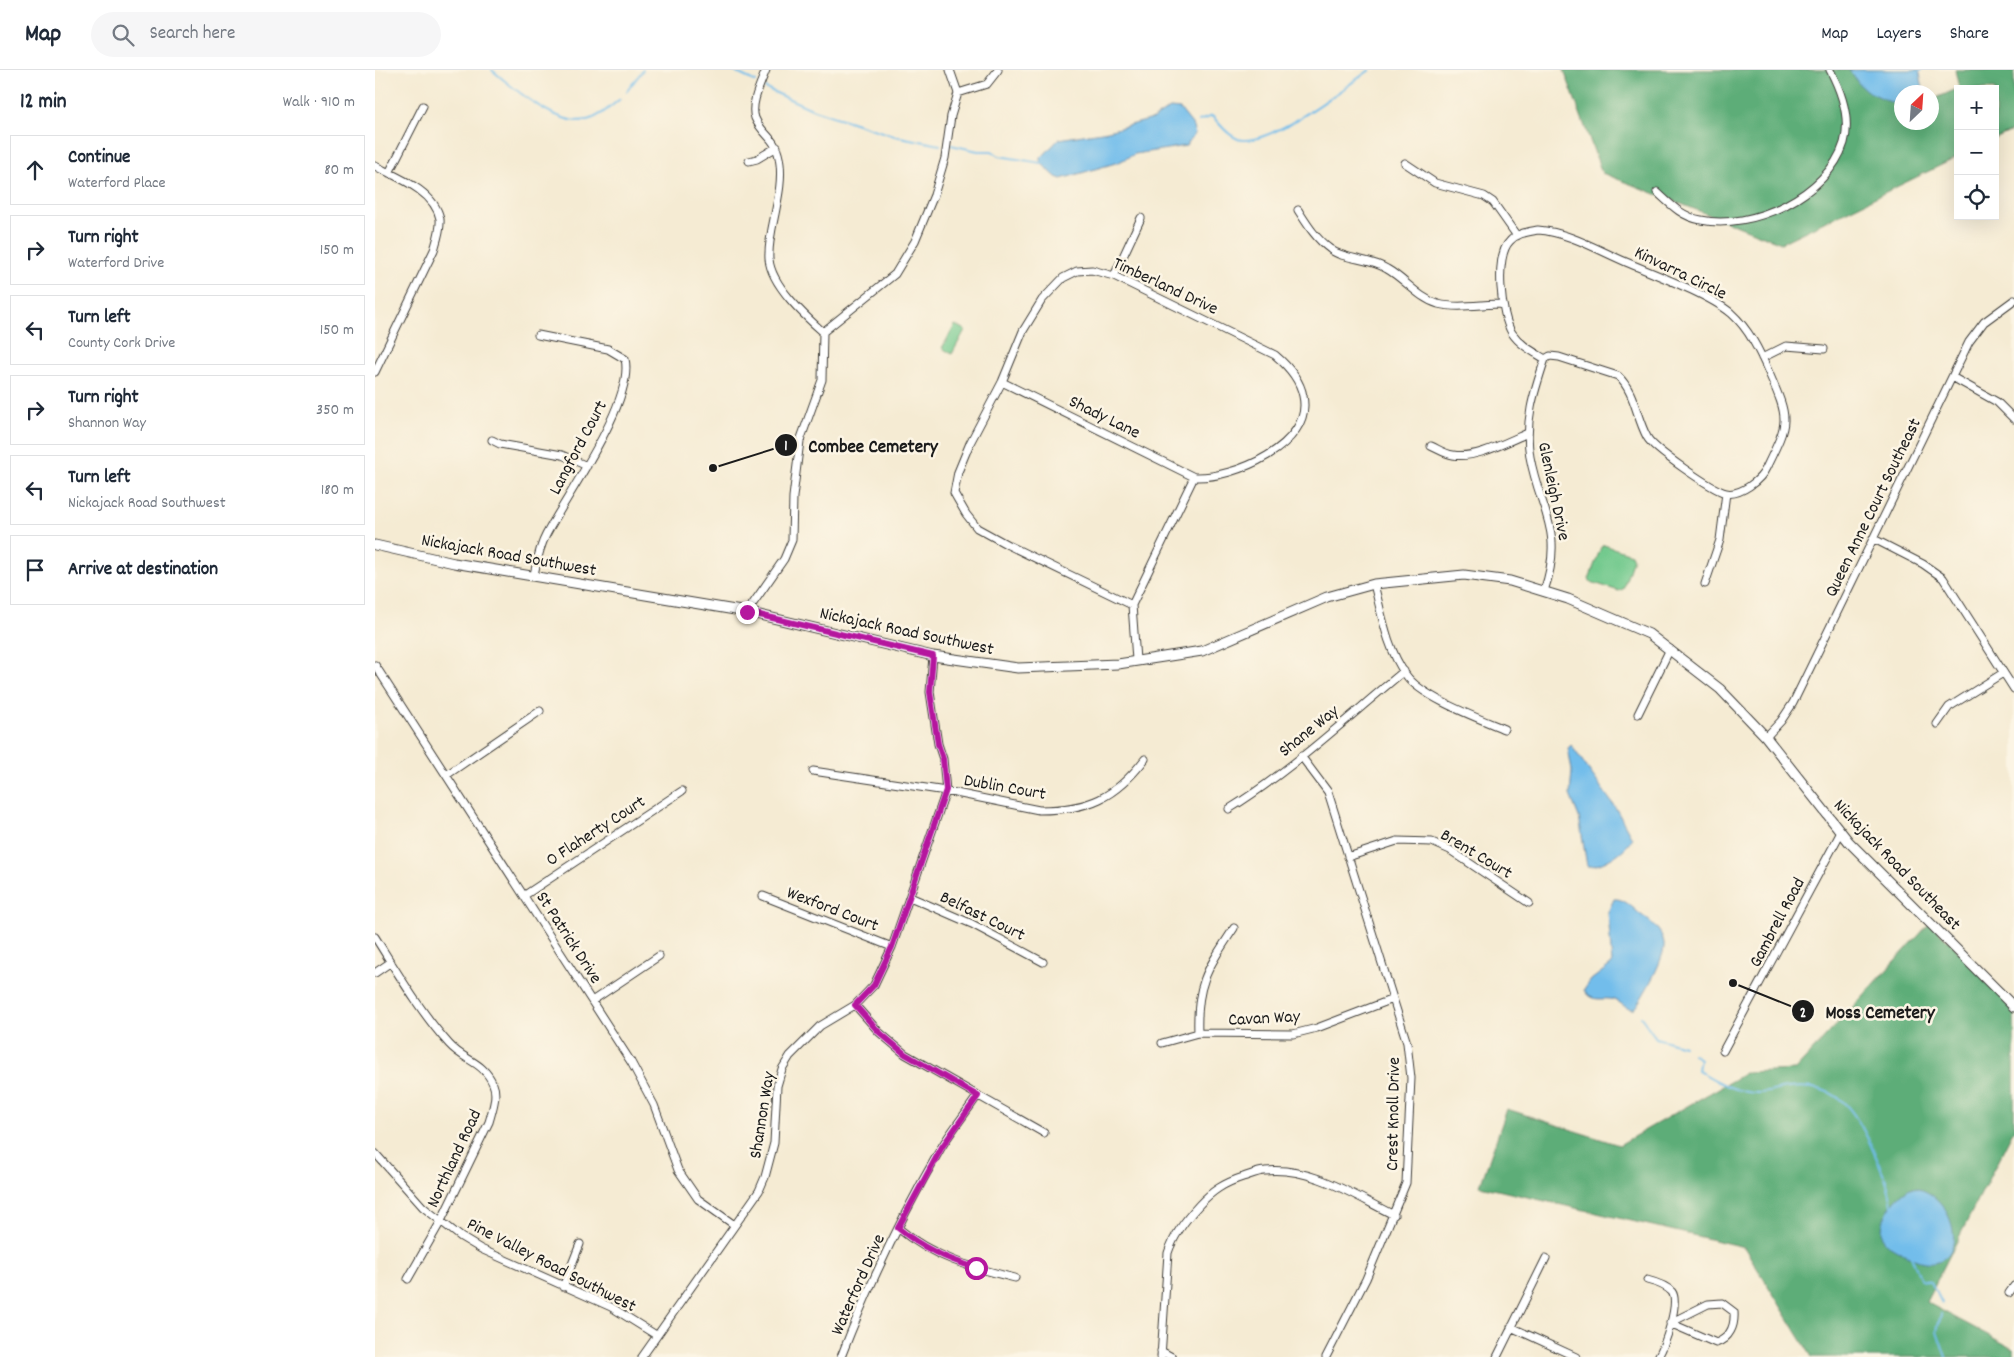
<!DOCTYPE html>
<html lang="en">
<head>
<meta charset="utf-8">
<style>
	body { margin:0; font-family:Dekko,sans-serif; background:#f6f6f7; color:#1f2937 }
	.controls { position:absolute; right:15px; top:15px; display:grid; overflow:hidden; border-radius:0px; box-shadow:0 5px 20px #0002 }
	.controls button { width:45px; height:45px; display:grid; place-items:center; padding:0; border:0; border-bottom:1px solid #e0e1e3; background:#fff; color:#1f2937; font:25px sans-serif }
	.compass { position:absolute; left:1519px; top:15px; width:45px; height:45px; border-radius:50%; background:#fff; box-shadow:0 5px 20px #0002; rotate:25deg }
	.stop { position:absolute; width:15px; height:15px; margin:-11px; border:4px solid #b5179e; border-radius:50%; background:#fff }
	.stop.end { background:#b5179e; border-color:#fff; box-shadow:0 1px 5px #0008 }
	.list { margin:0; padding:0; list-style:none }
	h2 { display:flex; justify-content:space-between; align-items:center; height:65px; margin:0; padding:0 20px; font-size:21px }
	h2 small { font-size:16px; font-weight:400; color:#747a83 }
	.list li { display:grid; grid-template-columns:32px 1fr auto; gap:15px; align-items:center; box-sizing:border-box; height:70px; margin:0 10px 10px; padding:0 10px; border:1px solid #e0e1e3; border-radius:0px }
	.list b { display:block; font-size:19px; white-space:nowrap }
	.list p { margin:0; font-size:16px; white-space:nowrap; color:#747a83 }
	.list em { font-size:16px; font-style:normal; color:#747a83 }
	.icon { flex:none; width:28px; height:28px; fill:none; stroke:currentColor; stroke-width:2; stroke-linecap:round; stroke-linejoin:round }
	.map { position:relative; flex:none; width:1639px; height:1287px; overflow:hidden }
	header { display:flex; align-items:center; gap:30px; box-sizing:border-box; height:70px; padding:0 25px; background:#fff; border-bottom:1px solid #e0e1e3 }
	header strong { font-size:24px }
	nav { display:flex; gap:28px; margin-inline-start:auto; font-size:18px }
	.search { width:350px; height:45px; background:#f6f6f7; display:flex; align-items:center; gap:12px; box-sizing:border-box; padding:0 18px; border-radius:28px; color:#747a83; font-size:19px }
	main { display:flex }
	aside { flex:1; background:#fff }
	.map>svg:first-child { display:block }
	.green { fill:#72c98d; stroke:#477254 }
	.forest { fill:#5dad78; stroke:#3c644a }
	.water { fill:#72bdeb; stroke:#476c84 }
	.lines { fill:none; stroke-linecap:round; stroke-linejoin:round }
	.stream { stroke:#72bdeb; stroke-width:2 }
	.minor-casing { stroke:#3d3b37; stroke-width:9 }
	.tertiary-casing { stroke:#3d3b37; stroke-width:11 }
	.minor { stroke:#fff; stroke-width:7 }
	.tertiary { stroke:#fff; stroke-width:9 }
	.route { stroke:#b5179e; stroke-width:6 }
	.labels { text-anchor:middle; stroke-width:5; stroke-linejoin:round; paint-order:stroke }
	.street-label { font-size:18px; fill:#1c1c1c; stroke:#fcf5e5 }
	.leader { fill:none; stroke:#1c1c1c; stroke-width:2 }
	.callout-dot { fill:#1c1c1c; stroke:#fcf5e5; stroke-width:2 }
	.mark-label { font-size:15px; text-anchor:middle; font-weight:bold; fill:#fff }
	.callout-label { font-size:19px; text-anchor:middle; font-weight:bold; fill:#1c1c1c; stroke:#fcf5e5; stroke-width:5; stroke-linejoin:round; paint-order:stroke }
</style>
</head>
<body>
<header>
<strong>Map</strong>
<div class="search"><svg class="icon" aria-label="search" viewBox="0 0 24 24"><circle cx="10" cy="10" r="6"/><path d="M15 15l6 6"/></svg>Search here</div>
<nav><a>Map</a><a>Layers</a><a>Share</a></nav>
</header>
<main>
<aside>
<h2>12 min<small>Walk · 910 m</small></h2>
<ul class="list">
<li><svg class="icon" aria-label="ahead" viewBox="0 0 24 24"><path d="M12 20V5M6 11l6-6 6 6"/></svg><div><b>Continue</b><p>Waterford Place</p></div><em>80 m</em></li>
<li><svg class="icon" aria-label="right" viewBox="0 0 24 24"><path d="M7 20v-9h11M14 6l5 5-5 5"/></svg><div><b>Turn right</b><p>Waterford Drive</p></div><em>150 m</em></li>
<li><svg class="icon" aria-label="left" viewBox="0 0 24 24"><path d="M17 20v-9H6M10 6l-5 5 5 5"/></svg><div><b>Turn left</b><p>County Cork Drive</p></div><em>150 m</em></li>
<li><svg class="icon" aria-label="right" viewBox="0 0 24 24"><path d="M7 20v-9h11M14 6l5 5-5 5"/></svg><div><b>Turn right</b><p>Shannon Way</p></div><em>350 m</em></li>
<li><svg class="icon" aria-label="left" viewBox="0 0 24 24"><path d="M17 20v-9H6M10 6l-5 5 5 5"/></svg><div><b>Turn left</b><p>Nickajack Road Southwest</p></div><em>180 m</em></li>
<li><svg class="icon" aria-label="arrive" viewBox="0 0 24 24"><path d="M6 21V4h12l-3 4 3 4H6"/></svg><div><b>Arrive at destination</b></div></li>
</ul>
</aside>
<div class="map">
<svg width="1639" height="1287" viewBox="0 0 1639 1287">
	<rect width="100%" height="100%" fill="#fcf5e5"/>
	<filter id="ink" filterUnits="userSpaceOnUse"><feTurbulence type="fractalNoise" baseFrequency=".02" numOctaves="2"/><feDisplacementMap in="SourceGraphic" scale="10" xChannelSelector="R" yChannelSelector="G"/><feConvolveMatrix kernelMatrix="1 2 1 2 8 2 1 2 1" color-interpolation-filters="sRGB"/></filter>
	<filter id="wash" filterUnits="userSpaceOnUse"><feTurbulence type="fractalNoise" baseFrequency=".0096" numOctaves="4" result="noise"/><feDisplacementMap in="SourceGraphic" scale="20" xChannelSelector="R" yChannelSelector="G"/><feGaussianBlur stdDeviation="1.12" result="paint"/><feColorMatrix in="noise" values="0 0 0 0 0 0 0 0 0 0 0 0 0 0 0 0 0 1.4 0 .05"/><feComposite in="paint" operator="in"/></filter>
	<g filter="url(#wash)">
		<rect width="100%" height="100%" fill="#f5ebd3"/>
		<path class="green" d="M 580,255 L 590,260 L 577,284 L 567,278 Z
			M 1229,475 L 1256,484 L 1258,489 L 1248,519 L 1244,521 L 1216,512 L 1214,509 L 1226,477 Z"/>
		<path class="forest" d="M 1189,0 L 1478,0 L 1526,26 L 1526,52 L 1556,52 L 1557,30 L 1584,18 L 1580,0 L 1639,0 L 1639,60 L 1620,69 L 1620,19 L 1583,19 L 1583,87 L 1406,173 L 1227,103 Z
			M 1555,853 L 1639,934 L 1639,1059 L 1551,1232 L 1639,1279 L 1639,1287 L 1437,1287 L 1369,1177 L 1105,1116 L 1132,1039 L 1244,1075 L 1372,1002 L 1420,1000 Z"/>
		<path class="water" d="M 1474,0 L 1544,0 L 1549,22 L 1526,22 L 1526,37 L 1492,21 L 1484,14 Z
			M 795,38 L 805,39 L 817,54 L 820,63 L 811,76 L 760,84 L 744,92 L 686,109 L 681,107 L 666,93 L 665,89 L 684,69 L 733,61 L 778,49 Z
			M 1196,675 L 1240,737 L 1257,768 C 1253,780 1225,798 1212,796 L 1204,747 L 1195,725 L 1197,701 L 1193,678 Z
			M 1239,829 C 1249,828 1258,838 1265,844 C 1275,851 1287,860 1289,873 C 1291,887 1268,927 1259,939 C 1251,940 1248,934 1242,931 C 1230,925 1217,935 1209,920 L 1216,910 L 1237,894 L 1233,842 Z
			M 1535,1118 C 1578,1117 1600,1198 1549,1192 C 1537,1190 1521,1179 1510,1173 C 1500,1153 1518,1128 1535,1118 Z"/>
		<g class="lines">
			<path class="stream" d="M 117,0 C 138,18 183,57 212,50 C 225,47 235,37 245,29
				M 356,0 L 381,12
				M 1544,1 L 1547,0
				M 390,18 L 439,40 L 520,66 L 565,75
				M 252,21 L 268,0
				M 824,51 L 837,46 C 845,54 852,65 863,69 C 894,78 969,17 995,0
				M 576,75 L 603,81 L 617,81 L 624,86 L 666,93
				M 1266,947 L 1281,968 L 1309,976
				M 1318,984 L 1325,989 L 1323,1000 C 1340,1011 1362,1023 1383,1023 C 1393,1023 1403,1019 1413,1018 C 1459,1013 1475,1032 1494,1071 C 1503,1092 1514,1112 1517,1135
				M 1536,1186 L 1546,1210 L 1556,1212 L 1567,1233
				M 1566,1244 L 1562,1261 L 1571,1287"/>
		</g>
	</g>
	<g filter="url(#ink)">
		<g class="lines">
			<defs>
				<path id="minor" d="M 583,23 L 612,14 L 623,0
					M 374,91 L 382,89 L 402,77
					M 1030,93 L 1060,113 L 1109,126 L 1118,132 L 1142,166
					M 0,96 C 22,107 60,121 65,149 C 66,159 62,170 59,180 L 0,302
					M 14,103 L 48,36
					M 1282,122 C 1295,134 1307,147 1326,150 C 1376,161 1453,125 1469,73 C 1476,49 1466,21 1455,0
					M 923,140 C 932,154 941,169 955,179 C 968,190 995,188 1012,199 C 1030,209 1043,228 1063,234 C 1083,239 1107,234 1128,234
					M 1163,160 C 1193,162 1223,180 1251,192 C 1279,204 1333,224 1356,243 C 1374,259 1385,282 1394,303 C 1415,351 1414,351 1391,398 C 1386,410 1365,426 1351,423 C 1338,420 1278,379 1272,367 C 1261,347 1260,322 1243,306 L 1184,287 L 1175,286 L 1170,289 C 1159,282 1145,275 1137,263 C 1126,246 1119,186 1135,171 C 1142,163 1153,162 1163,160 Z
					M 739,206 L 766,148
					M 448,262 L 520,204 L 540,171 L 559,125 L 570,88 L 576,46 L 583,23 L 575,0
					M 1387,288 L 1411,276 L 1449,279
					M 1577,307 L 1622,332 L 1639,349
					M 627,312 L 819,407 C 858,409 939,375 928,326 C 925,309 913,296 900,285 L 739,206 L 717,200 L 702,201 L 688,208 L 667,230 L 648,261 L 627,312 L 595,373 L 583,402 L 579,423 L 591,444 L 602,458 L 633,475 L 757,535 L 761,590
					M 117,370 L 125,374 L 187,385 L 212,396
					M 1056,376 C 1063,379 1070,384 1078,385 C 1101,389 1131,372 1153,363
					M 1499,469 L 1548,494 L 1568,508 L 1639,619
					M 159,505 C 162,491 164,478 171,465 C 191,426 260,331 250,289 L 233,279 L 163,265
					M 999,514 C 1007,545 1012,579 1031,605 C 1046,627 1103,648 1129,659
					M 1330,514 L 1345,470 L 1351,423
					M 1169,521 C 1190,460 1165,442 1155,387 C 1149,352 1159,322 1170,289
					M 757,535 L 819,407
					M 372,542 L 409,489 L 417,470 L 418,427 L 425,371 L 447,310 L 448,262 C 430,246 396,215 394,189 C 393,175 397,158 400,144 C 403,128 407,111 405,94 C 402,66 388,67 380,48 C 375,34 386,13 391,0
					M 0,595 L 256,992 L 279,1035 L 303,1100 L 323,1129 L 358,1154
					M 1263,644 L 1295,579
					M 1562,654 L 1574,637 L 1628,603
					M 1391,667 L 1406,651 L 1418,633 L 1594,272 L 1609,252 L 1639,230
					M 926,686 L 953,722 L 1032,973 L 1036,1008 L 1031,1113 L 991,1209 L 951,1287
					M 438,701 L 571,721 L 664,740 C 714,740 740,728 770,689
					M 73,704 L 165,641
					M 854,739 C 917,700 972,648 1029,601
					M 973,787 L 1022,771 L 1057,772 L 1075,780 L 1154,833
					M 150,825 L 307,721
					M 388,826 L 517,877
					M 535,827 L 597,854 L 668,892
					M 0,867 C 22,902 46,943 74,974 C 89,991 108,991 118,1014 C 123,1025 117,1041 114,1052 L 66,1151 L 33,1209
					M 0,903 L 16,892
					M 217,931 L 284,886
					M 480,935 L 504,962 L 530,984 L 669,1063
					M 823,963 C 821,913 833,898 859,858
					M 787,973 L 823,963 L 918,964 L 942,958 L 1018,929
					M 1348,981 L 1466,762
					M 0,1083 L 48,1137 L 86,1167 L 106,1179 L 236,1237 L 281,1265
					M 523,1158 C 559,1188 595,1197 640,1208
					M 1272,1210 C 1280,1212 1291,1215 1297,1222 C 1305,1233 1290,1275 1283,1287
					M 188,1217 L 205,1174
					M 1634,1223 L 1639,1216
					M 1347,1233 L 1359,1242 C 1360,1256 1355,1268 1341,1273 L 1295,1253 L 1333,1234 Z
					M 1136,1257 L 1201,1287
					M 786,1281 L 797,1287
					M 267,1287 L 384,1121 L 390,1107 L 399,1073 L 402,1016 L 407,999 L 415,986 L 445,956 L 480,935 L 499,915 L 517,877 L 571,721 L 568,689 L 563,674 L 555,622 L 558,586
					M 466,1287 C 494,1215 527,1145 566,1078 C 577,1060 591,1043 603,1025
					M 786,1287 L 793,1183 C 799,1164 811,1149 824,1135 C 837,1121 849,1113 868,1107 C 875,1105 883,1101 890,1101 C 936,1096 980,1126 1019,1145
					M 1122,1287 L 1171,1188"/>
				<path id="tertiary" d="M 0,475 L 79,493 L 372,542 L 558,586 L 643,598 L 743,594 L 827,581 L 952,527 L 999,514 L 1089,505 L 1135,511 L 1193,529 L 1274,564 L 1345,619 L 1391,667 L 1474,772 L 1639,937"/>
			</defs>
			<use href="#minor" class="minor-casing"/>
			<use href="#tertiary" class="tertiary-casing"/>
			<use href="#minor" class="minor"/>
			<use href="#tertiary" class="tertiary"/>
		</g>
	</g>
	<g class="lines" filter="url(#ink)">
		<path class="route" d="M 372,542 L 558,586 L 555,622 L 563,674 L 568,689 L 571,720 L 517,877 L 499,915 L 480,935 L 504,962 L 530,984 L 603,1026 L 567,1077 L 523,1158 C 547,1178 572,1189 601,1198"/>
	</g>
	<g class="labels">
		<g class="street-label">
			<text transform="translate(1306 202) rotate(26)" y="6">Kinvarra Circle</text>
			<text transform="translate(791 215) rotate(25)" y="6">Timberland Drive</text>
			<text transform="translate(730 346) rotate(26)" y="6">Shady Lane</text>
			<text transform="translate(202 377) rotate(-62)" y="6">Langford Court</text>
			<text transform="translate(1180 421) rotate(78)" y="6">Glenleigh Drive</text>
			<text transform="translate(1497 437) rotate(-64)" y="6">Queen Anne Court Southeast</text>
			<text transform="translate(134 484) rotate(10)" y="6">Nickajack Road Southwest</text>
			<text transform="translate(532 560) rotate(12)" y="6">Nickajack Road Southwest</text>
			<text transform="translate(933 660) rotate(-39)" y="6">Shane Way</text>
			<text transform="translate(630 716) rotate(10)" y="6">Dublin Court</text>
			<text transform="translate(220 760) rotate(-33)" y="6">O Flaherty Court</text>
			<text transform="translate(1102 783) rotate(31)" y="6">Brent Court</text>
			<text transform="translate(1523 794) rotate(46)" y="6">Nickajack Road Southeast</text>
			<text transform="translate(458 838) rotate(21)" y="6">Wexford Court</text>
			<text transform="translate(608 845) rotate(26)" y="6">Belfast Court</text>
			<text transform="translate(1401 852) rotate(-62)" y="6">Gambrell Road</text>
			<text transform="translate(195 867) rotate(57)" y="6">St Patrick Drive</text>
			<text transform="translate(889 947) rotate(-3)" y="6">Cavan Way</text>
			<text transform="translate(1017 1044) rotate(-89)" y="6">Crest Knoll Drive</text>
			<text transform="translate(386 1045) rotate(-81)" y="6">Shannon Way</text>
			<text transform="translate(78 1088) rotate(-65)" y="6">Northland Road</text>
			<text transform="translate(177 1194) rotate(27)" y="6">Pine Valley Road Southwest</text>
			<text transform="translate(482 1214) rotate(-66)" y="6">Waterford Drive</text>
		</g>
	</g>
	<path class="leader" d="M338 398L411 375M1358 913L1428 941"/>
	<g class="callout-dot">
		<circle cx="338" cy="398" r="5"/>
		<circle cx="1358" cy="913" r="5"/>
		<circle cx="411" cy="375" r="12"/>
		<circle cx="1428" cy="941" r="12"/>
	</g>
	<g class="mark-label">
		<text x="411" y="380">1</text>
		<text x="1428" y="947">2</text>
	</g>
	<g class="callout-label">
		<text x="498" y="382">Combee Cemetery</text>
		<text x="1505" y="948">Moss Cemetery</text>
	</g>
</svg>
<div class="controls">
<button>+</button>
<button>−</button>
<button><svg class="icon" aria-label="locate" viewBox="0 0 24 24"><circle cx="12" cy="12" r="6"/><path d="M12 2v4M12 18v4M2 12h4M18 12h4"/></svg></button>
</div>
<svg class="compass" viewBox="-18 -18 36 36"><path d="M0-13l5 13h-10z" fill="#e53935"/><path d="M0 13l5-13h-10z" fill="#747a83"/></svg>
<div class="stop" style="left:601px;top:1198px"></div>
<div class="stop end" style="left:372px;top:542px"></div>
</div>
</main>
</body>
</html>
